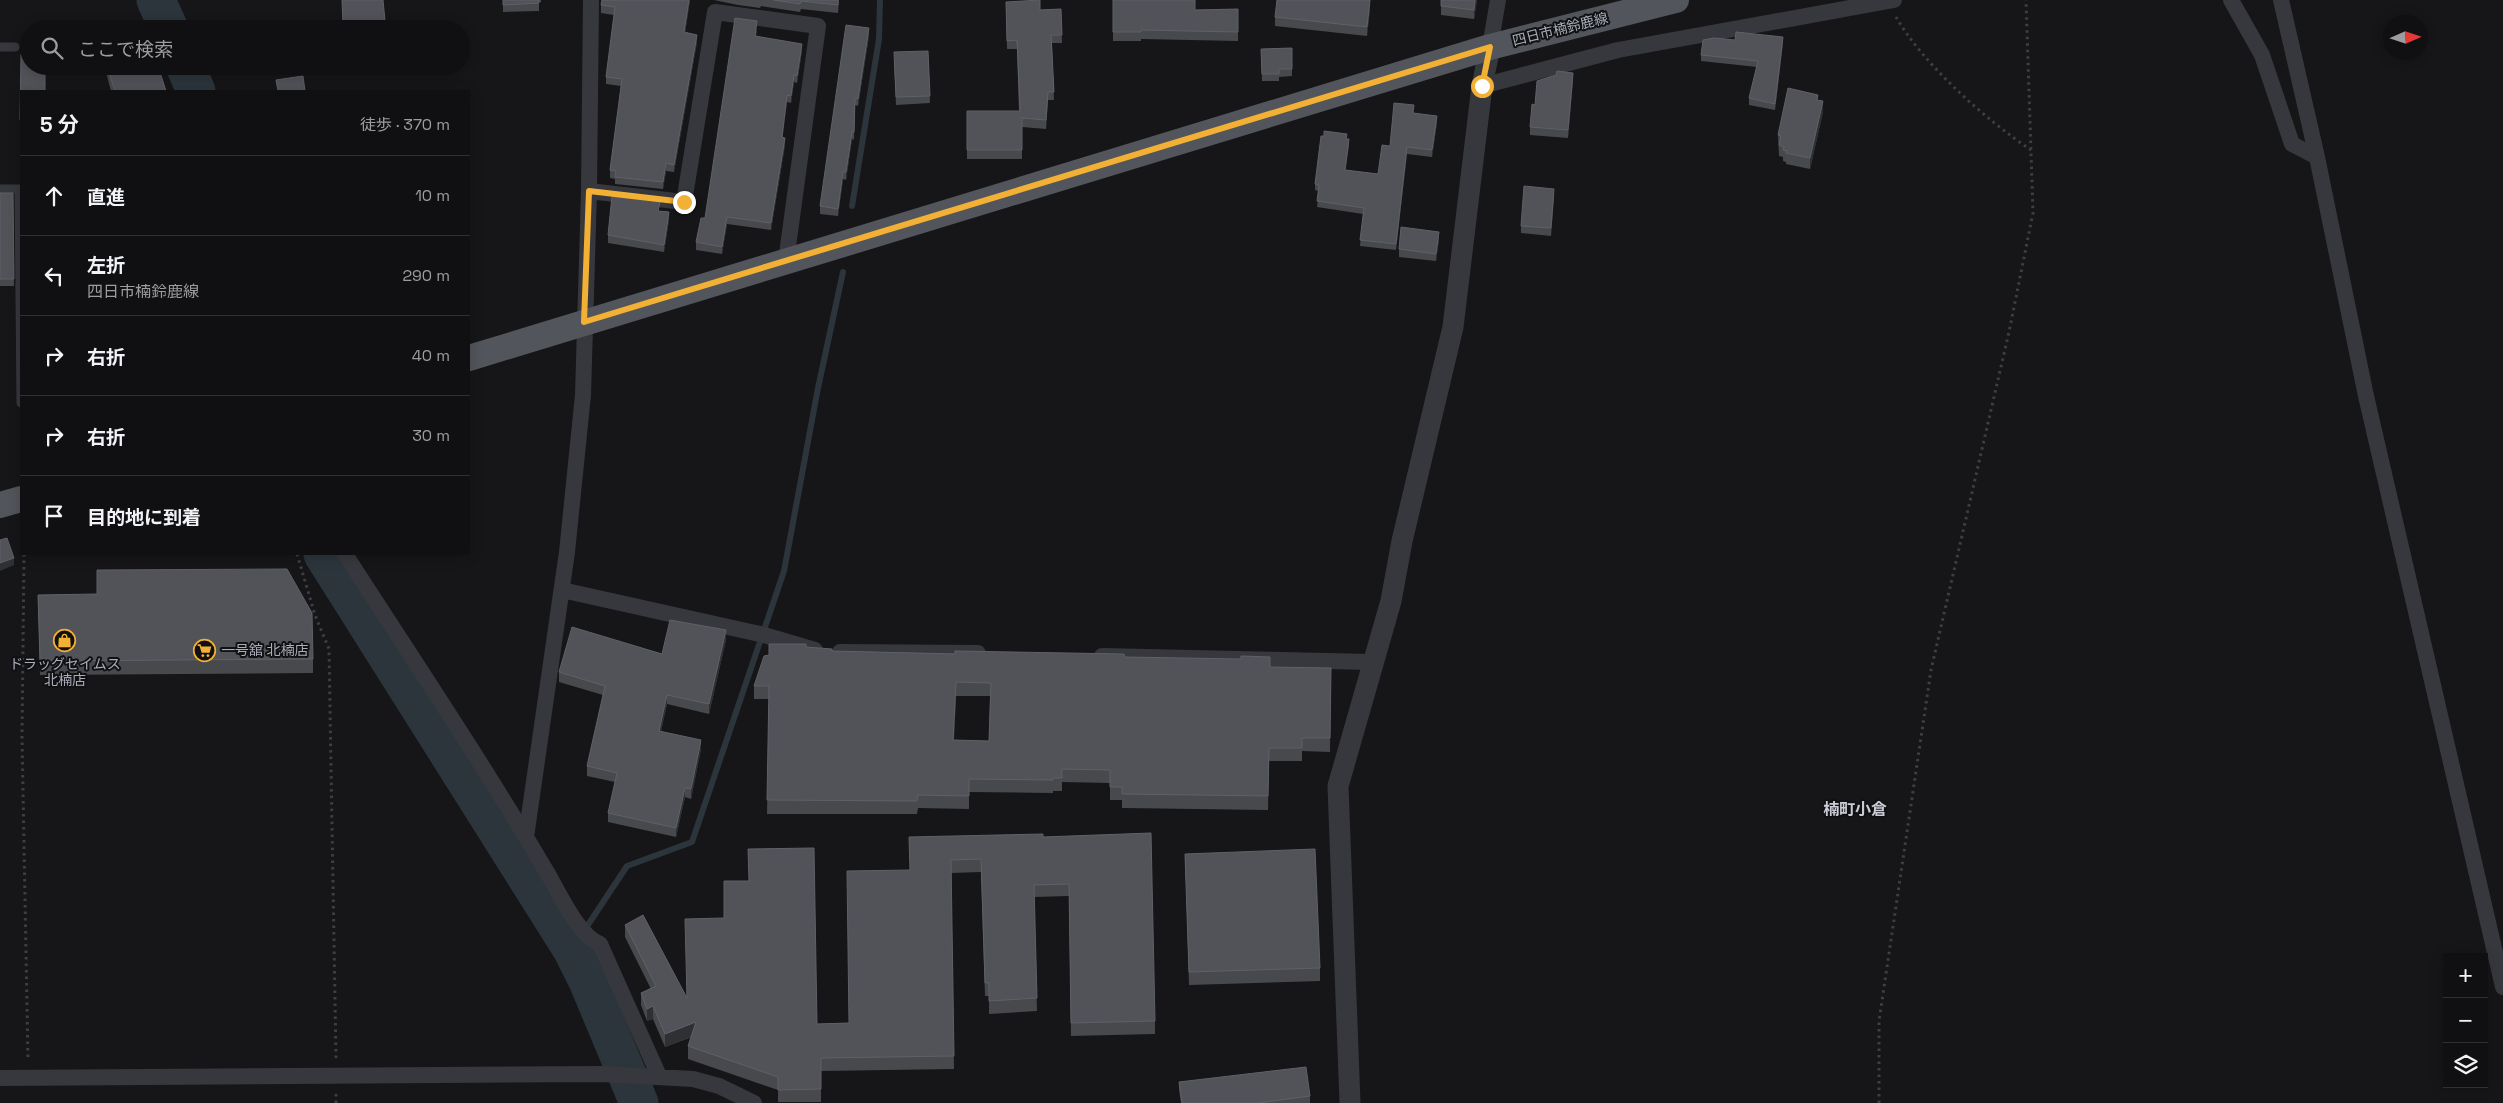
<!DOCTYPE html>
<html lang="ja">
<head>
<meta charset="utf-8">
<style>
	body { margin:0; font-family:"Space Grotesk","Noto Sans JP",sans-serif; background:#1e1e20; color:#f1f3f6 }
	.controls { position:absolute; right:15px; bottom:15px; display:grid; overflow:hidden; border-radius:0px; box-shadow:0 2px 12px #0003 }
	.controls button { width:45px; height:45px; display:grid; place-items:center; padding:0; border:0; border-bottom:1px solid #303032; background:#101012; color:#f1f3f6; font:25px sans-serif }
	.compass { position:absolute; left:2383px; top:15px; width:45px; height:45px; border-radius:50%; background:#101012; box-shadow:0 2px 12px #0003; rotate:87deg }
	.stop { position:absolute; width:15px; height:15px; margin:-11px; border:4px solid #f2b134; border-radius:50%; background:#fff }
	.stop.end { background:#f2b134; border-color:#fff; box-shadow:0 1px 5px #0008 }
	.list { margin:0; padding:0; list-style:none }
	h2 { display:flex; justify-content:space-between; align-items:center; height:65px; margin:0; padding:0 20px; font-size:21px }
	h2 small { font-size:16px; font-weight:400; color:#9c9d9f }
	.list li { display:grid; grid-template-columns:32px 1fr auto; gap:15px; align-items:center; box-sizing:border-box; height:80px; padding:0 20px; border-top:1px solid #303032 }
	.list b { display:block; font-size:19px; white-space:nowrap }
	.list p { margin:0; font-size:16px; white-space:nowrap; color:#9c9d9f }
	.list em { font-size:16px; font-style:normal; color:#9c9d9f }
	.icon { flex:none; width:28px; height:28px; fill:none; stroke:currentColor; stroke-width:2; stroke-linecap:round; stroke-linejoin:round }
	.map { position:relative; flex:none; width:2503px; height:1103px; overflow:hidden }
	.search { position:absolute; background:#101012; box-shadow:0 2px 12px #0003; left:20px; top:20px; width:450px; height:55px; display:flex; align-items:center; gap:12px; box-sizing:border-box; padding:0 18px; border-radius:28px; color:#9c9d9f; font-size:19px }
	.panel { position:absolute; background:#101012; box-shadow:0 2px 12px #0003; left:20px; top:90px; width:450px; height:465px; border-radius:0px }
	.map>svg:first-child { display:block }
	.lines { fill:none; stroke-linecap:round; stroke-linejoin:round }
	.stream { stroke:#2c353c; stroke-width:6 }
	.river { stroke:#2c353c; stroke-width:39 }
	.path { stroke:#3d3f44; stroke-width:3; stroke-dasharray:2.5 4; stroke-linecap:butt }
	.service { stroke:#37383d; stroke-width:9 }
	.minor { stroke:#37383d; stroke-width:16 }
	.tertiary { stroke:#37383d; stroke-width:21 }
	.primary { stroke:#53555c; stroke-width:26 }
	.wall { fill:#47494d; fill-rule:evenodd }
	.shaded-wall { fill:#2f3033 }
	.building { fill:#525359; stroke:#5f6168; fill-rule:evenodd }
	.route { stroke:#f2b134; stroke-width:6 }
	.labels { text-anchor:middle; stroke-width:4; stroke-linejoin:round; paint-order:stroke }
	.street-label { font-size:14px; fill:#a8adb8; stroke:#111113 }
	.poi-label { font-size:14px; fill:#a8adb8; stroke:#111113; text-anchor:start }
	.quarter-label { font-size:16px; font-weight:bold; fill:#c9ccd4; stroke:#111113 }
</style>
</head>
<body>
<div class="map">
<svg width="2503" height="1103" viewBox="0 0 2503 1103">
	<rect width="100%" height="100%" fill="#161618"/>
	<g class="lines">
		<path class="stream" d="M 852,206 L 879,39 L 880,0
			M 572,949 L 627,866 L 692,842 L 784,571 L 818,388 L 843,272"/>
		<path class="river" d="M 156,0 L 169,29
			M 185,66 L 196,91
			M 323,554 L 572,949 L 588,981 L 639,1103"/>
		<path class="path" d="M 1896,17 C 1923,64 1986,120 2031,150
			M 24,554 L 22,737 L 28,1060
			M 297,554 L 315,615 L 329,649 L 336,1058
			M 336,1094 L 336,1103
			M 1879,1103 L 1879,1021 L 1931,670 L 2009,332 L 2033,213 L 2026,0"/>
		<path class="service" d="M 0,47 L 15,47
			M 0,189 L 19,189 L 21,403"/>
		<path class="minor" d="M 2231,0 L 2262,55 L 2292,144 L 2317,157
			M 2281,0 L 2317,157 L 2366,396 L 2503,987
			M 1490,47 L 1498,0
			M 1482,86 L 1618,50 L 1894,0
			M 589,191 L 684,202 L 715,12 L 818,26 L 786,261
			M 345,554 C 412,658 482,762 545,869 C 558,890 577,935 600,944 L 659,1076
			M 562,590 L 764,635 L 815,650
			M 840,652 L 978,653
			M 1102,656 L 1372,662
			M 526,837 L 567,552 L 583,395 L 589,191 L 591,0
			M 0,1078 L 602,1074 L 693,1079 L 719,1086 L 754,1103"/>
		<path class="tertiary" d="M 1350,1103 L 1338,786 L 1391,601 L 1402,541 L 1453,327 L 1482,86 L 1490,47"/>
		<path class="primary" d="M 469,358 L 1490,47 L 1676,0
			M 0,505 L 21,499"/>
	</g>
	<path class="wall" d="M 342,0 L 385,21 L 385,28 L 343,29 Z
		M 503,0 L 541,0 L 541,2 L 539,2 L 539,11 L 503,12 Z
		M 690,0 L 685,33 L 697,42 L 674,172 L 666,171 L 663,189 L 615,184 L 615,179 L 610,178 L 610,170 L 621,86 L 606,84 L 606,77 L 614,15 L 601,13 L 601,5 Z
		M 714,0 L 839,0 L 838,13 L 801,9 L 800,12 L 761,6 L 760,8 L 738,5 Z
		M 1113,0 L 1195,10 L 1238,9 L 1238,41 L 1141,39 L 1141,41 L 1113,41 Z
		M 1441,0 L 1477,0 L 1474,19 L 1441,15 Z
		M 1006,2 L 1040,10 L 1061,9 L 1062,43 L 1052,43 L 1054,100 L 1048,100 L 1046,129 L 1022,127 L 1022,159 L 967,159 L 967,111 L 1019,111 L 1017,49 L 1007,49 Z
		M 1370,9 L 1367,36 L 1275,26 L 1275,17 Z
		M 757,28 L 756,37 L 802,51 L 797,83 L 794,82 L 791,103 L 787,102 L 782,137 L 785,145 L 771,230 L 727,224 L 722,254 L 696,250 L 696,242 L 705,218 Z
		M 869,36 L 858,106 L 855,105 L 854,140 L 852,139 L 846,180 L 843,179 L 838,216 L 820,214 L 820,206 Z
		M 1735,40 L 1783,43 L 1775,110 L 1749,105 L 1749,98 L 1757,67 L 1701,61 L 1701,55 Z
		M 1292,48 L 1292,76 L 1279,77 L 1279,81 L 1262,81 L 1261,49 Z
		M 928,51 L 930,103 L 896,105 L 894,60 Z
		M 73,66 L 158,66 L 166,91 L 111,91 L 106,72 L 73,73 Z
		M 1573,80 L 1568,138 L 1530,135 L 1530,127 L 1535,105 Z
		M 1818,100 L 1823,112 L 1810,169 L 1786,164 L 1786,162 L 1783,161 L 1783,157 L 1779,156 L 1778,135 Z
		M 1414,113 L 1437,122 L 1432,157 L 1407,154 L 1396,250 L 1360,246 L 1363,214 L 1317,207 L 1319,191 L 1315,190 L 1315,184 L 1324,136 L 1347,139 L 1349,145 L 1345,170 L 1378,174 L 1390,146 Z
		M 0,193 L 13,193 L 14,286 L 0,286 Z
		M 1554,196 L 1551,236 L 1521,233 L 1521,226 Z
		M 659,211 L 669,220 L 664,252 L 608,243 L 608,235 Z
		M 1439,239 L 1436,261 L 1399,257 L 1399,249 Z
		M 38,595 L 313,659 L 313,673 L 40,675 Z
		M 726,640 L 709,714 L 667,704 L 661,731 L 701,749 L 691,799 L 685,797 L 676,837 L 608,822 L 608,813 L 615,782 L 587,776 L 587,766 L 603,695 L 559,682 L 559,672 L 662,654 Z
		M 806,647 L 832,651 L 1125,657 L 1270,667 L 1331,668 L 1330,752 L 1302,751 L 1302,761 L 1269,761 L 1268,810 L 1122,808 L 1122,800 L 1110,800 L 1110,783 L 1062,782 L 1062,791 L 1053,791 L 1053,793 L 969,792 L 969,809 L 918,808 L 917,814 L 767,814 L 769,699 L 754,699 L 754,686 L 769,655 ZM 956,696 L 990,696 L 989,741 L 954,740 Z
		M 1043,837 L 1155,1021 L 1155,1034 L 1071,1036 L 1069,896 L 1034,897 L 1037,1011 L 989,1014 L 989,996 L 985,996 L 981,872 L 951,873 L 954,1069 L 821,1071 L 821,1102 L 778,1102 L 778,1090 L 688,1059 L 688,1046 L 692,1037 L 665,1047 L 653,1019 L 647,1021 L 641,1005 L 641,993 L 651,989 L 625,937 L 625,925 L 687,997 L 724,918 L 748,881 L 817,1024 L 849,1023 L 909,870 Z
		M 1185,854 L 1320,968 L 1320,981 L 1189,985 Z
		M 1179,1082 L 1310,1096 L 1310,1103 L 1181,1103 L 1179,1089 Z"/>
	<path class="shaded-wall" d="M 689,0 L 690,0 L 684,40 L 684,32 Z
		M 1370,0 L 1370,9 L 1367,36 L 1367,27 Z
		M 1475,0 L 1477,0 L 1474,19 L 1474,10 Z
		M 869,28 L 869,36 L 858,106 L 858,99 Z
		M 697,35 L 697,42 L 674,172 L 674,165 Z
		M 1783,37 L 1783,43 L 1775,110 L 1775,104 Z
		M 802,44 L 802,51 L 797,83 L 797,76 Z
		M 1573,73 L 1573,80 L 1568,138 L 1568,130 Z
		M 794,75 L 794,82 L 791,103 L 791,96 Z
		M 1048,92 L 1048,100 L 1046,129 L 1046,120 Z
		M 787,95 L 787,102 L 782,144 L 782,137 Z
		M 1823,101 L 1823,112 L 1810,169 L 1810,158 Z
		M 1437,116 L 1437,122 L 1432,157 L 1432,150 Z
		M 852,132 L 852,139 L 846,180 L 846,172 Z
		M 785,138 L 785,145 L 771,230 L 771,223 Z
		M 1349,139 L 1349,145 L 1345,176 L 1345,170 Z
		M 1407,147 L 1407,154 L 1396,250 L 1396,244 Z
		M 666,163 L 666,171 L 663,189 L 663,182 Z
		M 843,172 L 843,179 L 838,216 L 838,209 Z
		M 1554,189 L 1554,196 L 1551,236 L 1551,228 Z
		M 669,212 L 669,220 L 664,252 L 664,245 Z
		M 727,217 L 727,224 L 722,254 L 722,247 Z
		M 1439,232 L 1439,239 L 1436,261 L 1436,254 Z
		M 14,558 L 14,565 L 0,571 L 0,563 Z
		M 726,630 L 726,640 L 709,714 L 709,704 Z
		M 956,682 L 956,696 L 953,753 L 953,740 Z
		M 667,695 L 667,704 L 659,740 L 659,731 Z
		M 701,740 L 701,749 L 691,799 L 691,789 Z
		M 685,788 L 685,797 L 676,837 L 676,828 Z
		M 653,1006 L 653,1019 L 647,1021 L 647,1009 Z
		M 696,1022 L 696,1035 L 665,1047 L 665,1034 Z"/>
	<path class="building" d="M 342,0 L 383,0 L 385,21 L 343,23 Z
		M 503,0 L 539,0 L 539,3 L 503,5 Z
		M 602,0 L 689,0 L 684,32 L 697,35 L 674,165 L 666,163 L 663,182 L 615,177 L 616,171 L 610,170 L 622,79 L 606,77 L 615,7 L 601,5 Z
		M 774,0 L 838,0 L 838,5 L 801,1 L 800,4 Z
		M 1040,0 L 1040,10 L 1061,9 L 1062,35 L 1051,35 L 1054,92 L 1048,92 L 1046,120 L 1022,118 L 1022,150 L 967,150 L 967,111 L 1020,111 L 1017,40 L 1007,41 L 1006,2 Z
		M 1113,0 L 1195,0 L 1195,10 L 1238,9 L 1238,32 L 1141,30 L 1141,32 L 1113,32 Z
		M 1277,0 L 1370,0 L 1367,27 L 1275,17 Z
		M 1441,0 L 1475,0 L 1474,10 L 1441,6 Z
		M 735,18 L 757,21 L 755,36 L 802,44 L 797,76 L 794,75 L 791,96 L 787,95 L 782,137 L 785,138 L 771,223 L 727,217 L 722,247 L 696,242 L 701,218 L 705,218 Z
		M 846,25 L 869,28 L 858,99 L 855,98 L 854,132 L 852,132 L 846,172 L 843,172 L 838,209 L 820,206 Z
		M 1736,32 L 1783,37 L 1775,104 L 1749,98 L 1758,61 L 1701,55 L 1703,40 L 1714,38 L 1735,40 Z
		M 1292,48 L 1292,69 L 1279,69 L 1279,74 L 1262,74 L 1261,49 Z
		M 928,51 L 930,96 L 896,97 L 894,52 Z
		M 21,54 L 29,54 L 29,66 L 45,66 L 45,91 L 21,91 L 21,120 L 20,120 Z
		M 107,66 L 158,66 L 166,91 L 115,91 Z
		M 1557,71 L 1573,73 L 1568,130 L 1530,127 L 1532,104 L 1535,105 L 1537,81 L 1556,75 Z
		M 303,76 L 305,91 L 278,91 L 276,80 Z
		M 1788,88 L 1818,95 L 1817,100 L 1823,101 L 1810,158 L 1786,153 L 1787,151 L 1783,150 L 1784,147 L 1779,145 L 1781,136 L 1778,135 Z
		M 1394,103 L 1414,105 L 1413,113 L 1437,116 L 1432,150 L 1407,147 L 1396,244 L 1360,240 L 1364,208 L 1317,201 L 1319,185 L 1315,184 L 1321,136 L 1324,136 L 1324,131 L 1347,134 L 1346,139 L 1349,139 L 1345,170 L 1378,174 L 1382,145 L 1390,146 Z
		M 1524,186 L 1554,189 L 1551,228 L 1521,226 Z
		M 0,193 L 13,193 L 14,279 L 0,279 Z
		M 612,196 L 660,202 L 658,211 L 669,212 L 664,245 L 608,235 Z
		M 1401,227 L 1439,232 L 1436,254 L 1399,249 Z
		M 7,538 L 14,558 L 0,563 L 0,540 Z
		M 287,569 L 312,613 L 313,659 L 40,661 L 38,595 L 97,594 L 97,570 Z
		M 670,620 L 726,630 L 709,704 L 667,695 L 659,731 L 701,740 L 691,789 L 685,788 L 676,828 L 608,813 L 617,773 L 587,766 L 605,686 L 559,672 L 572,627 L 662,654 Z
		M 769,644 L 806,644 L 806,647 L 832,649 L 832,651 L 955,654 L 955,651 L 1124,654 L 1125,657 L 1241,659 L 1241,656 L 1270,657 L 1270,667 L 1331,668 L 1330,738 L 1302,738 L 1302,748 L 1269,748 L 1268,796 L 1122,794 L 1122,787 L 1110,787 L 1110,770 L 1062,769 L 1062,778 L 1053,778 L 1053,780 L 969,779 L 969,796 L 918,795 L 917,801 L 767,800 L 769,686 L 754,686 L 764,656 L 769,655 ZM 956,682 L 991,683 L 989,741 L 953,740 Z
		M 1151,833 L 1155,1021 L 1071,1023 L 1069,884 L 1034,885 L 1037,998 L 989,1001 L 989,983 L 985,983 L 981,859 L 951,860 L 954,1056 L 821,1058 L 821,1089 L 778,1090 L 778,1077 L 688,1046 L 696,1022 L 665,1034 L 653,1006 L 647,1009 L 641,993 L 656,986 L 625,925 L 643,915 L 687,998 L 685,919 L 724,918 L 724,881 L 749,881 L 748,849 L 814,848 L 817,1024 L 849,1023 L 847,871 L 910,870 L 909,837 L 1043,834 L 1043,837 Z
		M 1315,849 L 1320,968 L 1189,972 L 1185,854 Z
		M 1306,1067 L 1310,1096 L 1258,1103 L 1182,1103 L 1179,1082 Z"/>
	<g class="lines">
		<path class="route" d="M 684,202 L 589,191 L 584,322 L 1490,47 L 1482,86"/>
	</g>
	<defs>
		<symbol id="shop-ring" viewBox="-11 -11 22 22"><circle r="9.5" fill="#111113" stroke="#f2b134" stroke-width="1.5"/><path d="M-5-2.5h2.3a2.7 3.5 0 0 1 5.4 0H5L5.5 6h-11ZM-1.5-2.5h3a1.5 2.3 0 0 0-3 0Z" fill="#f2b134"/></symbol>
		<symbol id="supermarket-ring" viewBox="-11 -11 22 22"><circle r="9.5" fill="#111113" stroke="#f2b134" stroke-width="1.5"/><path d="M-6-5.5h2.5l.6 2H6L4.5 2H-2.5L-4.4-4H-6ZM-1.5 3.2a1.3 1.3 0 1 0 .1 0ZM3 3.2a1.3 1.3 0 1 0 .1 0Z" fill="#f2b134"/></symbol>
	</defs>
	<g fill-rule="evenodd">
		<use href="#shop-ring" x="52" y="628" width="25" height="25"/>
		<use href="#supermarket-ring" x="192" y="638" width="25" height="25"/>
	</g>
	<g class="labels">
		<g class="street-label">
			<text transform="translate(1560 29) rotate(-14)" y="5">四日市楠鈴鹿線</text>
		</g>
		<g class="poi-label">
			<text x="221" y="655">一号舘 北楠店</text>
			<text x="65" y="669" text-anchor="middle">ドラッグセイムス<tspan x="65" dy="16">北楠店</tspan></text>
		</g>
		<g class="quarter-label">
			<text x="1855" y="815">楠町小倉</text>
		</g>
	</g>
</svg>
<div class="controls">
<button>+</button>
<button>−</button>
<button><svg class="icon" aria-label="layers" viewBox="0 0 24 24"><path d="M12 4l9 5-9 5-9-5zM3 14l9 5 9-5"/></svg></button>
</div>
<svg class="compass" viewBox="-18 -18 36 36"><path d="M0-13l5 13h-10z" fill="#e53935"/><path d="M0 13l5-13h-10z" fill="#9c9d9f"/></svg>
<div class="stop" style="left:1482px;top:86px"></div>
<div class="stop end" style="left:684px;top:202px"></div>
<div class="search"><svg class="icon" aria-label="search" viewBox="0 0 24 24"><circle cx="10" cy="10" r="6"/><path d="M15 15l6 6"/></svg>ここで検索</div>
<section class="panel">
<h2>5 分<small>徒歩 · 370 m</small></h2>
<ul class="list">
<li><svg class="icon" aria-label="ahead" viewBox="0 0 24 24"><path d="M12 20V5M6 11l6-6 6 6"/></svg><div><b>直進</b></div><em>10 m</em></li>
<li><svg class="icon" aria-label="left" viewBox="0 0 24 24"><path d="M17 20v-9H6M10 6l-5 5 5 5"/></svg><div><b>左折</b><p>四日市楠鈴鹿線</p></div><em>290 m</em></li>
<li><svg class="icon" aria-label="right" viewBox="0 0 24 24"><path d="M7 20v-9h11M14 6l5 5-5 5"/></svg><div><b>右折</b></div><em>40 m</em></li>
<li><svg class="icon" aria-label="right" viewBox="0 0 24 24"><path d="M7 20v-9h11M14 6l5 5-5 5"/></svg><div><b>右折</b></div><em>30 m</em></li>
<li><svg class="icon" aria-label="arrive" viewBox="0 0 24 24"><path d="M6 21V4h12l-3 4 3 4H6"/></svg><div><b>目的地に到着</b></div></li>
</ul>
</section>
</div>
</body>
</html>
